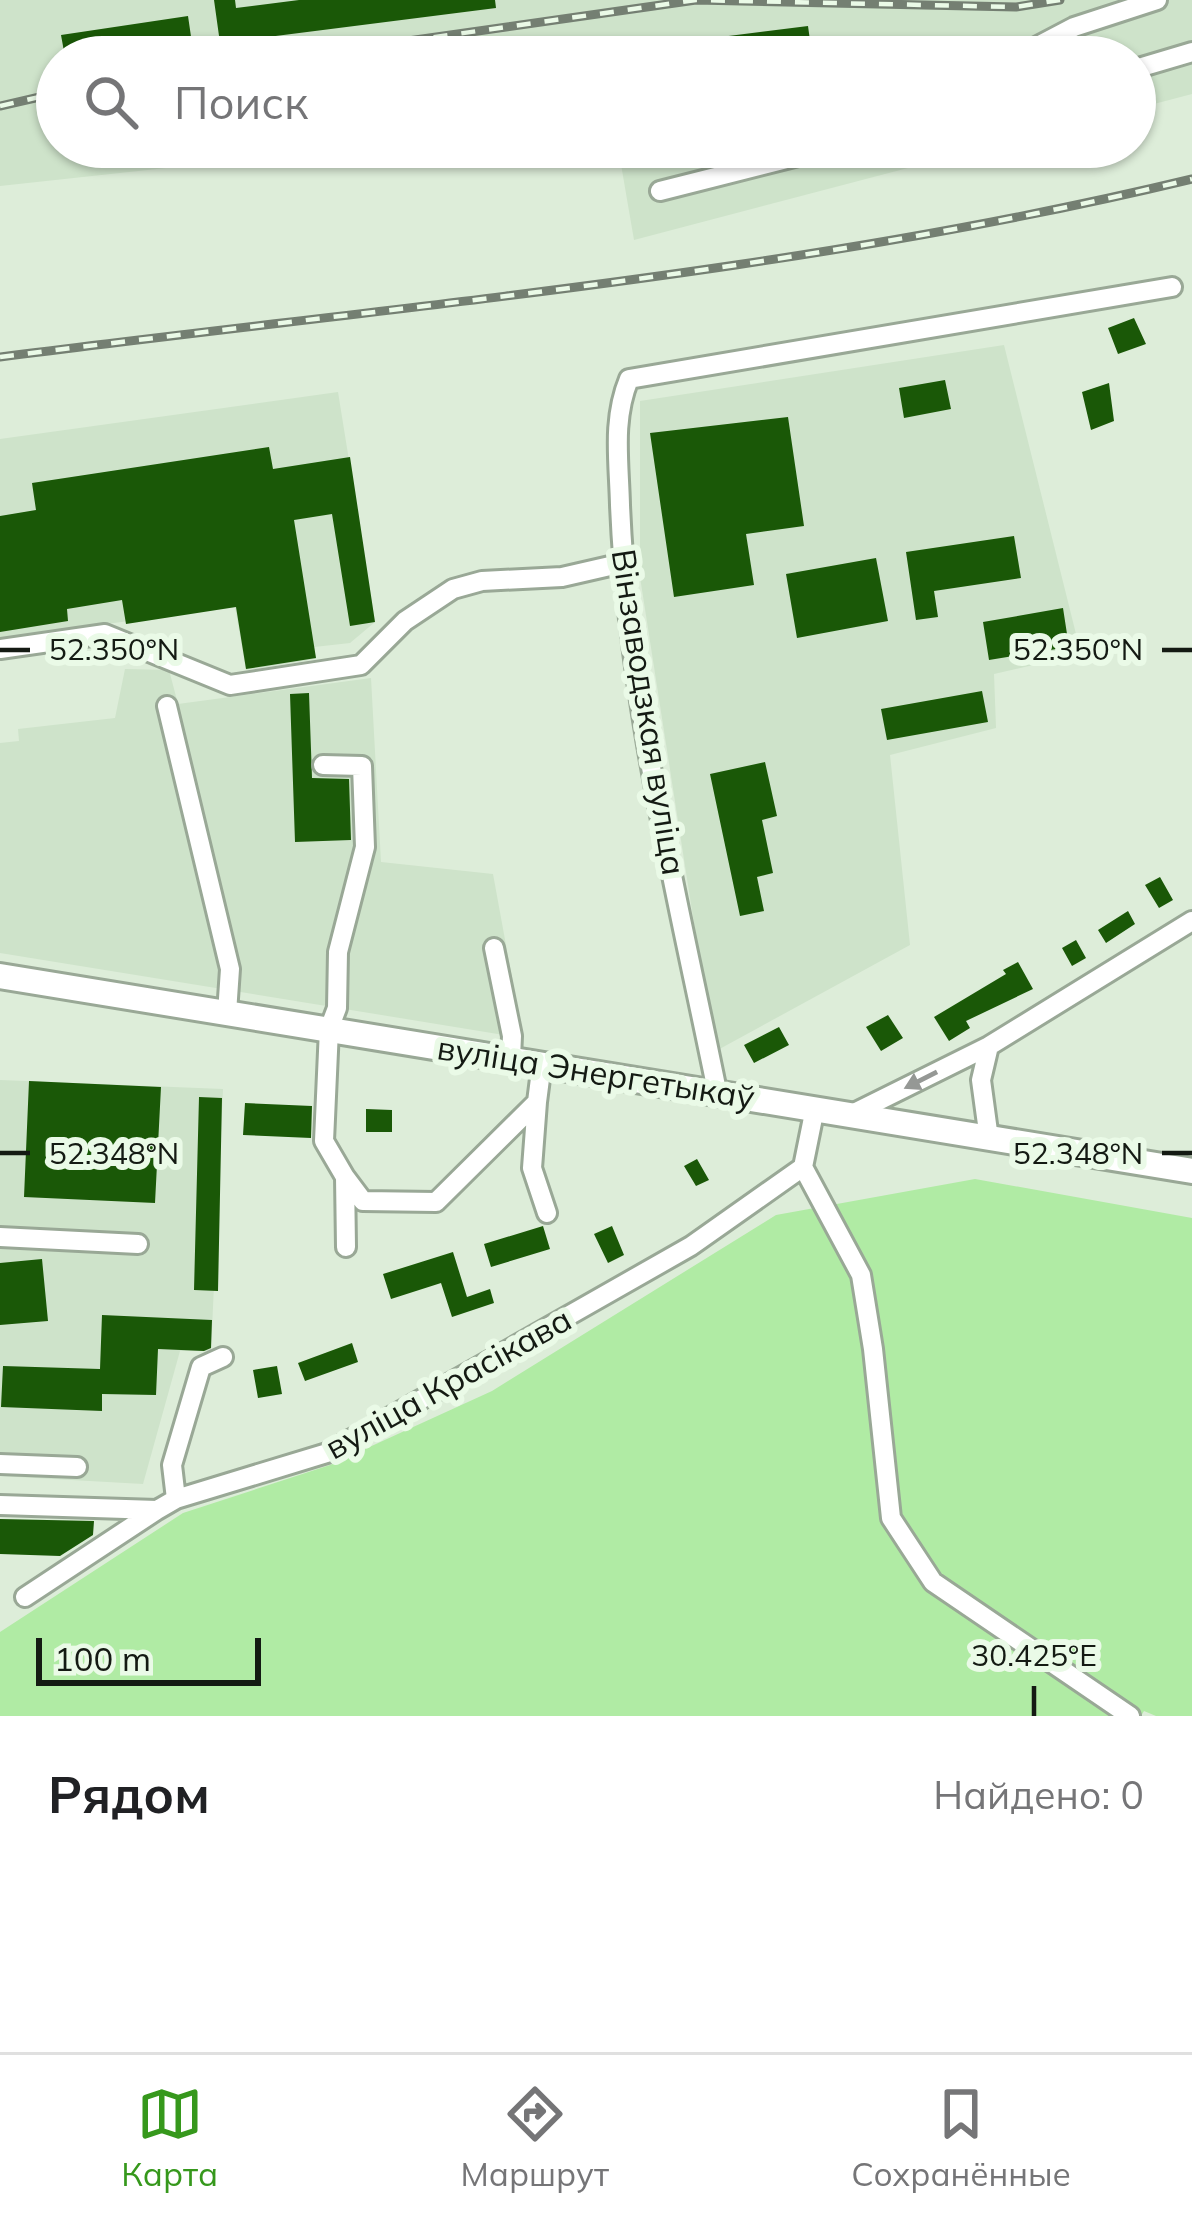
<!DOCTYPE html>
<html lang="ru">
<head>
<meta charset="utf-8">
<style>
	body { margin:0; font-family:Mulish,sans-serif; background:#f2f2f2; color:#202124 }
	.scale { position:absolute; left:36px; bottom:30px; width:225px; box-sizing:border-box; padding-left:12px; border:6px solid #141a13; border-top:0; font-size:33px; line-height:42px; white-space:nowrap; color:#141a13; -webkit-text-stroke:9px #eafae7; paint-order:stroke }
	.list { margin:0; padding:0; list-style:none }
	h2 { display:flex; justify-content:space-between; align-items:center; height:156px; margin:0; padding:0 48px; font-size:51px }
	h2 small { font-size:39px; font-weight:400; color:#757577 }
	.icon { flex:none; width:66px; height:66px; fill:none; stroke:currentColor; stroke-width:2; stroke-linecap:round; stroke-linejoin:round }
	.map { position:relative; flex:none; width:1192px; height:1716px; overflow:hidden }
	.search { position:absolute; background:#fff; box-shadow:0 3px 9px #0004; left:36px; right:36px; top:36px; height:132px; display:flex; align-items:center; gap:30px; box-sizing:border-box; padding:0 42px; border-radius:66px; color:#757577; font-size:45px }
	.sheet { height:336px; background:#fff }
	nav { display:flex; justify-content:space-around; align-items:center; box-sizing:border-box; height:168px; border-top:3px solid #e0e0e0; background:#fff; font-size:33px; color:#757577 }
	nav a { display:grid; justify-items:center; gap:6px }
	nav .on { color:#36981c }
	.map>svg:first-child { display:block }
	.built { fill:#cee3ca }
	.green { fill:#b0eba4 }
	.building { fill:#1a5807 }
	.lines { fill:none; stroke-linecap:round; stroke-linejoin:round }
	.minor-casing { stroke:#99a896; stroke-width:24 }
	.major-casing { stroke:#99a896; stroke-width:30 }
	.minor { stroke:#fff; stroke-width:18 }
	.major { stroke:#fff; stroke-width:24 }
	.rail-casing { stroke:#747f72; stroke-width:9 }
	.rail { stroke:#eafae7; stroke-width:4.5; stroke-dasharray:14; stroke-linecap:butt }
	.oneway { fill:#959895 }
	.ticks { fill:none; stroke:#141a13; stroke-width:4.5 }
	.labels { text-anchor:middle; stroke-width:12; stroke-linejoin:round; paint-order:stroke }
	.street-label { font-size:33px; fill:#141a13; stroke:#eafae7 }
	.ticks-label { font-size:30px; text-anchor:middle; fill:#141a13; stroke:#eafae7; stroke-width:12; stroke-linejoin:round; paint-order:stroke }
</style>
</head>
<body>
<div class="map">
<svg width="1192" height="1716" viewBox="0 0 1192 1716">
	<rect width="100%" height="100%" fill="#ddedd9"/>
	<path class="built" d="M 0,0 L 1192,0 L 1192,94 L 1135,109 L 1135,57 L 57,57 L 57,147 L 361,147 L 0,186 Z
		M 618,147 L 988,147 L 634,240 Z
		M 1004,345 L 1081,654 L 994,674 L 996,728 L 890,755 L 910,945 L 714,1052 L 640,577 L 640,401 Z
		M 338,392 L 375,622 L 350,643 L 314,647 L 316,659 L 246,670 L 235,607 L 0,638 L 0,439 Z
		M 125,669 L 169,670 L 178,704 L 371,678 L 381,862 L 493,874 L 523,1038 L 0,953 L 0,743 L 19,741 L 18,729 L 115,718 Z
		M 0,1080 L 223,1089 L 211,1351 L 180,1351 L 143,1484 L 0,1476 Z"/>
	<path class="green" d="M 975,1179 L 1192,1218 L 1192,1716 L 1156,1716 L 1144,1711 L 1141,1716 L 0,1716 L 0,1632 L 183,1513 L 330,1465 L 492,1391 L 776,1215 Z"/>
	<path class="building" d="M 214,0 L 235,0 L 236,8 L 299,0 L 495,0 L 496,8 L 220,43 Z
		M 188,16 L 194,57 L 65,57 L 61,35 Z
		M 808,26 L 812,55 L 626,57 L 626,49 Z
		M 1134,318 L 1146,344 L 1118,354 L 1108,328 Z
		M 945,380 L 951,409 L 904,418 L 899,388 Z
		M 1109,383 L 1114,421 L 1091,430 L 1082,392 Z
		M 788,417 L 804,526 L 746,534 L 754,585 L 674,597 L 650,433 Z
		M 269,447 L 273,469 L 350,457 L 375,622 L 350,626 L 332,514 L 294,520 L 316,658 L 246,669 L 236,607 L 126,624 L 122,600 L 67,609 L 68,621 L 0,632 L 0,516 L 36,510 L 32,483 Z
		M 1014,536 L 1021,578 L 934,591 L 938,617 L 916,620 L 906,552 Z
		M 876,558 L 888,621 L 797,638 L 786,574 Z
		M 1063,608 L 1069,647 L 989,660 L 983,622 Z
		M 982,691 L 988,722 L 887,740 L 881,709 Z
		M 309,693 L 312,778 L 349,779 L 351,840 L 295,842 L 290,694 Z
		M 765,762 L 777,816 L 762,820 L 773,873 L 757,877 L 764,911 L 740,916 L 710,774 Z
		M 1160,877 L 1173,900 L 1159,908 L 1145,885 Z
		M 1128,911 L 1135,924 L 1106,943 L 1098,930 Z
		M 1076,940 L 1086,958 L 1072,966 L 1062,948 Z
		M 1018,962 L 1033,989 L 966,1021 L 970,1028 L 949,1041 L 934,1017 L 1006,974 L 1003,970 Z
		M 888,1015 L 903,1038 L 881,1051 L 866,1027 Z
		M 779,1027 L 789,1045 L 754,1063 L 744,1045 Z
		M 29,1081 L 161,1087 L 155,1203 L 24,1197 Z
		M 199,1097 L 222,1098 L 218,1291 L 194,1290 Z
		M 245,1103 L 312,1106 L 311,1138 L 243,1135 Z
		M 366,1109 L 392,1110 L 392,1132 L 366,1132 Z
		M 697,1159 L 709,1180 L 696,1186 L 684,1166 Z
		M 543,1226 L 550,1249 L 491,1267 L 484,1244 Z
		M 612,1226 L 624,1255 L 608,1263 L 594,1234 Z
		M 453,1252 L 467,1297 L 490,1289 L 494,1303 L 452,1317 L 441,1283 L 391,1299 L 383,1274 Z
		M 42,1259 L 48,1321 L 0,1325 L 0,1263 Z
		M 102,1315 L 212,1320 L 211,1348 L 204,1351 L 158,1349 L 156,1395 L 102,1394 L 102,1411 L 1,1407 L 3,1366 L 100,1369 Z
		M 352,1343 L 358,1362 L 305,1381 L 298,1363 Z
		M 277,1366 L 282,1394 L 258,1398 L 253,1370 Z
		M 0,1519 L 94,1521 L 93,1535 L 60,1556 L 0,1554 Z"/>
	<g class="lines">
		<defs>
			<path id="minor" d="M 1017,57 L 1074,27 L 1157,0
				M 1135,69 L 1192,52
				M 660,191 L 834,147
				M 0,649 L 105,634 L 230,685 L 361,665 L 405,621 L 453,589 L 482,581 L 562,577 L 623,563
				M 167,706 L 230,969 L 227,1013
				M 323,765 L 362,766 L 365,847 L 338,952 L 337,1008 L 329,1029 L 324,1141 L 345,1177 L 346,1247
				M 494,948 L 512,1036 L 511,1058
				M 717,1091 C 678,898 628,702 620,505 C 619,461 612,420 629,379 L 1172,287
				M 537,1102 L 532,1168 L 547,1213
				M 852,1114 L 989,1046 L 1192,921
				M 989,1139 L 981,1080 L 989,1046
				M 803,1167 L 861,1275 L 873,1349 L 891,1518 L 933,1582 L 1130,1716
				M 345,1177 L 363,1201 L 436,1202 L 537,1102 L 542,1063
				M 0,1237 L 138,1244
				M 0,1464 L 77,1467
				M 176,1499 L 172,1465 L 201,1367 L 223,1357
				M 0,1505 L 157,1510 L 176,1499 L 327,1453 L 691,1246 L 803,1167 L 815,1108
				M 25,1597 L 157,1510"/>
			<path id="major" d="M 0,976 L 1192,1171"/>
		</defs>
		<use href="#minor" class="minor-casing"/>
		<use href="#major" class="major-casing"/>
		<use href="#minor" class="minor"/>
		<use href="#major" class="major"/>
		<defs>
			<path id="rail" d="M 295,57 L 696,0 L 1016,7 L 1060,0
				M 0,106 L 57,93
				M 0,357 C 398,306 801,273 1192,179"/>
		</defs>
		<use href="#rail" class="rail-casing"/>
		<use href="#rail" class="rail"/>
	</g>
	<defs><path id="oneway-solid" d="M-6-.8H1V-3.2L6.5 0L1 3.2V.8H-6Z" transform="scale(3)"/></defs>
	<use class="oneway" href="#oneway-solid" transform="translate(921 1080) rotate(153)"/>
	<path class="ticks" d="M 0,650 L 30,650M 1162,650 L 1192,650M 0,1153 L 30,1153M 1162,1153 L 1192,1153M 1034,1686 L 1034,1716"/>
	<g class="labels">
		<g class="street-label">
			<text transform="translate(649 712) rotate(81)" y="12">Вінзаводзкая вуліца</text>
			<text transform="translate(596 1072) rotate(9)" y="12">вуліца Энергетыкаў</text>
			<text transform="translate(448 1383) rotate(-29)" y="12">вуліца Красікава</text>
		</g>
	</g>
	<g class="ticks-label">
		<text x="114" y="660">52.350°N</text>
		<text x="1078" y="660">52.350°N</text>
		<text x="114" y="1164">52.348°N</text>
		<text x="1078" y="1164">52.348°N</text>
		<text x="1034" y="1666">30.425°E</text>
	</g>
</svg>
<div class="scale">100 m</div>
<div class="search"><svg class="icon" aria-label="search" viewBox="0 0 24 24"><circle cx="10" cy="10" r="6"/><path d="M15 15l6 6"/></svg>Поиск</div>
</div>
<section class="sheet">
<h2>Рядом<small>Найдено: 0</small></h2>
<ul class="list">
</ul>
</section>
<nav>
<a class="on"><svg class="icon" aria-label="map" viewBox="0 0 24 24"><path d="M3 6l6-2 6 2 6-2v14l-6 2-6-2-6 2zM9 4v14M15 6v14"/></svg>Карта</a>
<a><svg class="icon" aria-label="directions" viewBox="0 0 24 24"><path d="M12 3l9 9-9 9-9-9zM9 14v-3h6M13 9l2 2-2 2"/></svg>Маршрут</a>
<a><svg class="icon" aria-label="saved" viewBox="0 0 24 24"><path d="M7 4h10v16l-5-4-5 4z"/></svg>Сохранённые</a>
</nav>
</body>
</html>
